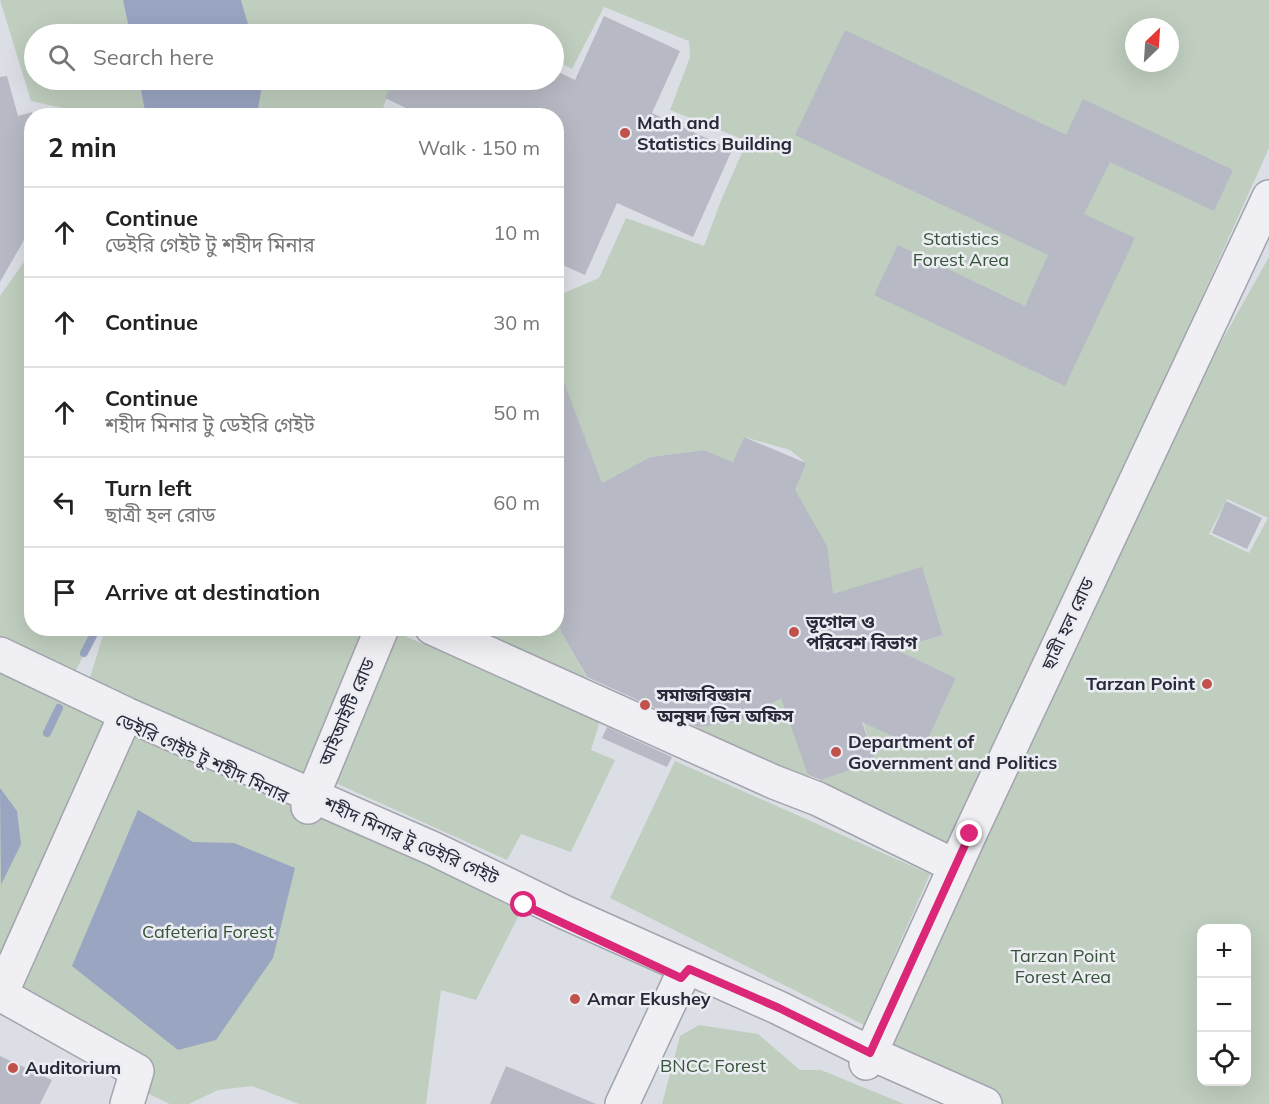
<!DOCTYPE html>
<html lang="en">
<head>
<meta charset="utf-8">
<style>
	body { margin:0; font-family:Mulish,"Noto Sans Bengali",sans-serif; background:#f6f6f6; color:#222 }
	.controls { position:absolute; right:18px; bottom:18px; display:grid; overflow:hidden; border-radius:12px; box-shadow:0 6px 24px #0002 }
	.controls button { width:54px; height:54px; display:grid; place-items:center; padding:0; border:0; border-bottom:2px solid #e0e0e0; background:#fff; color:#222; font:30px sans-serif }
	.compass { position:absolute; left:1125px; top:18px; width:54px; height:54px; border-radius:50%; background:#fff; box-shadow:0 6px 24px #0002; rotate:25deg }
	.stop { position:absolute; width:18px; height:18px; margin:-14px; border:4px solid #db2777; border-radius:50%; background:#fff }
	.stop.end { background:#db2777; border-color:#fff; box-shadow:0 2px 6px #0008 }
	.list { margin:0; padding:0; list-style:none }
	h2 { display:flex; justify-content:space-between; align-items:center; height:78px; margin:0; padding:0 24px; font-size:26px }
	h2 small { font-size:20px; font-weight:400; color:#767676 }
	.list li { display:grid; grid-template-columns:39px 1fr auto; gap:18px; align-items:center; box-sizing:border-box; height:90px; padding:0 24px; border-top:2px solid #e0e0e0 }
	.list b { display:block; font-size:22px; white-space:nowrap }
	.list p { margin:0; font-size:20px; white-space:nowrap; color:#767676 }
	.list em { font-size:20px; font-style:normal; color:#767676 }
	.icon { flex:none; width:33px; height:33px; fill:none; stroke:currentColor; stroke-width:2; stroke-linecap:round; stroke-linejoin:round }
	.map { position:relative; flex:none; width:1269px; height:1104px; overflow:hidden }
	.search { position:absolute; background:#fff; box-shadow:0 6px 24px #0002; left:24px; top:24px; width:540px; height:66px; display:flex; align-items:center; gap:15px; box-sizing:border-box; padding:0 21px; border-radius:33px; color:#767676; font-size:22px }
	.panel { position:absolute; background:#fff; box-shadow:0 6px 24px #0002; left:24px; top:108px; width:540px; height:528px; border-radius:24px }
	.map>svg:first-child { display:block }
	.green { fill:#bfcebe; fill-rule:evenodd }
	.water { fill:#9aa5c2 }
	.lines { fill:none; stroke-linecap:round; stroke-linejoin:round }
	.stream { stroke:#9aa5c2; stroke-width:8 }
	.building { fill:#b7b9c4 }
	.minor-casing { stroke:#a2a4ae; stroke-width:36 }
	.minor { stroke:#efeff4; stroke-width:33 }
	.route { stroke:#db2777; stroke-width:8 }
	.poi-dot { fill:#c0524b; stroke:#ebedf3; stroke-width:2 }
	.labels { text-anchor:middle; stroke-width:5; stroke-linejoin:round; paint-order:stroke }
	.poi-label { font-size:18px; font-weight:bold; fill:#282a3a; stroke:#ebedf3; text-anchor:start }
	.park-label { font-size:18px; fill:#365437; stroke:#ebedf3 }
	.street-label { font-size:18px; fill:#282a3a; stroke:#ebedf3 }
</style>
</head>
<body>
<div class="map">
<svg width="1269" height="1104" viewBox="0 0 1269 1104">
	<rect width="100%" height="100%" fill="#dcdee5"/>
	<path class="green" d="M 0,0 L 123,0 L 130,34 L 34,34 L 34,80 L 139,80 L 146,115 L 69,115 L 67,109 L 31,101 Z
		M 241,0 L 1269,0 L 1269,148 L 1060,613 L 952,860 L 695,741 L 697,727 L 786,695 L 793,731 L 811,783 L 876,761 L 863,722 L 923,750 L 956,678 L 895,649 L 943,635 L 922,568 L 861,586 L 825,620 L 792,492 L 806,463 L 790,450 L 744,437 L 733,462 L 704,450 L 650,457 L 602,483 L 586,505 L 557,407 L 557,296 L 599,278 L 626,218 L 704,246 L 720,203 L 747,141 L 670,110 L 690,57 L 689,41 L 604,7 L 572,69 L 554,59 L 554,34 L 251,34 ZM 1134,27 L 1170,27 L 1170,63 L 1134,63 Z
		M 263,80 L 395,80 L 383,107 L 400,115 L 257,116 Z
		M 31,252 L 32,628 L 97,629 L 73,676 L 0,642 L 0,296 Z
		M 1269,257 L 1269,1104 L 986,1104 L 871,1053 L 1153,463 ZM 1227,499 L 1268,518 L 1249,553 L 1209,534 ZM 1202,928 L 1246,928 L 1246,1082 L 1202,1082 Z
		M 557,592 L 561,632 L 588,680 L 581,694 L 440,629 L 556,628 Z
		M 105,629 L 373,629 L 307,777 L 88,684 Z
		M 398,633 L 600,721 L 591,750 L 615,760 L 571,852 L 521,834 L 507,860 L 331,781 Z
		M 0,665 L 524,905 L 476,1000 L 441,990 L 426,1104 L 299,1104 L 252,1086 L 218,1090 L 189,1104 L 170,1104 L 145,1092 L 0,994 Z
		M 675,761 L 930,874 L 864,1025 L 610,898 Z
		M 699,1025 L 758,1034 L 800,1070 L 821,1070 L 904,1104 L 662,1104 L 680,1036 Z"/>
	<path class="water" d="M 123,0 L 241,0 L 251,34 L 130,34 Z
		M 139,80 L 263,80 L 263,81 L 257,115 L 146,116 Z
		M 0,788 L 17,811 L 21,844 L 1,885 Z
		M 138,810 L 193,842 L 234,843 L 295,868 L 273,958 L 216,1040 L 178,1050 L 72,966 Z"/>
	<g class="lines">
		<path class="stream" d="M 84,653 L 97,628
			M 47,733 L 59,708"/>
	</g>
	<path class="building" d="M 604,16 L 680,51 L 652,113 L 732,150 L 693,237 L 617,203 L 585,275 L 556,262 L 556,116 L 423,116 L 385,98 L 394,80 L 554,80 L 554,70 L 575,80 Z
		M 845,30 L 1066,135 L 1083,99 L 1233,170 L 1214,211 L 1110,162 L 1084,214 L 1135,238 L 1065,386 L 874,295 L 898,245 L 1025,306 L 1048,255 L 795,135 Z
		M 7,76 L 18,116 L 32,112 L 32,226 L 0,282 L 0,77 Z
		M 556,369 L 559,369 L 602,483 L 650,457 L 704,450 L 733,462 L 744,437 L 806,463 L 795,490 L 827,546 L 833,594 L 922,567 L 943,635 L 895,649 L 956,678 L 923,750 L 862,722 L 876,761 L 821,780 L 808,775 L 781,698 L 738,722 L 697,727 L 587,677 L 561,632 L 556,594 Z
		M 1226,501 L 1262,518 L 1247,549 L 1212,533 Z
		M 607,727 L 672,757 L 667,767 L 602,738 Z
		M 0,1056 L 52,1080 L 40,1104 L 0,1104 Z
		M 506,1066 L 596,1104 L 490,1104 Z"/>
	<g class="lines">
		<defs>
			<path id="minor" d="M 432,628 L 774,782 L 818,799 L 955,866
				M 0,654 L 126,714 L 434,849 L 564,912 L 779,1008 L 870,1053 L 985,1104
				M 308,807 L 382,628
				M 0,994 L 137,1071 L 127,1104
				M 1,994 L 126,714
				M 866,1063 L 970,834 L 1269,197
				M 622,1104 L 681,978 L 689,969"/>
		</defs>
		<use href="#minor" class="minor-casing"/>
		<use href="#minor" class="minor"/>
	</g>
	<g class="lines">
		<path class="route" d="M 524,905 L 681,978 L 689,969 L 779,1008 L 870,1053 L 970,834"/>
	</g>
	<g class="poi-dot">
		<circle cx="625" cy="133" r="6"/>
		<circle cx="794" cy="632" r="6"/>
		<circle cx="1207" cy="684" r="6"/>
		<circle cx="645" cy="705" r="6"/>
		<circle cx="836" cy="752" r="6"/>
		<circle cx="575" cy="999" r="6"/>
		<circle cx="13" cy="1068" r="6"/>
	</g>
	<g class="labels">
		<g class="poi-label">
			<text x="637" y="129">Math and<tspan x="637" dy="21">Statistics Building</tspan></text>
			<text x="806" y="628">ভূগোল ও<tspan x="806" dy="21">পরিবেশ বিভাগ</tspan></text>
			<text x="1195" y="690" text-anchor="end">Tarzan Point</text>
			<text x="657" y="701">সমাজবিজ্ঞান<tspan x="657" dy="21">অনুষদ ডিন অফিস</tspan></text>
			<text x="848" y="748">Department of<tspan x="848" dy="21">Government and Politics</tspan></text>
			<text x="587" y="1005">Amar Ekushey</text>
			<text x="25" y="1074">Auditorium</text>
		</g>
		<g class="park-label">
			<text x="961" y="245">Statistics<tspan x="961" dy="21">Forest Area</tspan></text>
			<text x="208" y="938">Cafeteria Forest</text>
			<text x="1063" y="962">Tarzan Point<tspan x="1063" dy="21">Forest Area</tspan></text>
			<text x="713" y="1072">BNCC Forest</text>
		</g>
		<g class="street-label">
			<text transform="translate(1068 624) rotate(-65)" y="6">ছাত্রী হল রোড</text>
			<text transform="translate(347 712) rotate(-67)" y="6">আইআইটি রোড</text>
			<text transform="translate(202 758) rotate(25)" y="6">ডেইরি গেইট টু শহীদ মিনার</text>
			<text transform="translate(411 841) rotate(24)" y="6">শহীদ মিনার টু ডেইরি গেইট</text>
		</g>
	</g>
</svg>
<div class="controls">
<button>+</button>
<button>−</button>
<button><svg class="icon" aria-label="locate" viewBox="0 0 24 24"><circle cx="12" cy="12" r="6"/><path d="M12 2v4M12 18v4M2 12h4M18 12h4"/></svg></button>
</div>
<svg class="compass" viewBox="-18 -18 36 36"><path d="M0-13l5 13h-10z" fill="#e53935"/><path d="M0 13l5-13h-10z" fill="#767676"/></svg>
<div class="stop" style="left:524px;top:905px"></div>
<div class="stop end" style="left:970px;top:834px"></div>
<div class="search"><svg class="icon" aria-label="search" viewBox="0 0 24 24"><circle cx="10" cy="10" r="6"/><path d="M15 15l6 6"/></svg>Search here</div>
<section class="panel">
<h2>2 min<small>Walk · 150 m</small></h2>
<ul class="list">
<li><svg class="icon" aria-label="ahead" viewBox="0 0 24 24"><path d="M12 20V5M6 11l6-6 6 6"/></svg><div><b>Continue</b><p>ডেইরি গেইট টু শহীদ মিনার</p></div><em>10 m</em></li>
<li><svg class="icon" aria-label="ahead" viewBox="0 0 24 24"><path d="M12 20V5M6 11l6-6 6 6"/></svg><div><b>Continue</b></div><em>30 m</em></li>
<li><svg class="icon" aria-label="ahead" viewBox="0 0 24 24"><path d="M12 20V5M6 11l6-6 6 6"/></svg><div><b>Continue</b><p>শহীদ মিনার টু ডেইরি গেইট</p></div><em>50 m</em></li>
<li><svg class="icon" aria-label="left" viewBox="0 0 24 24"><path d="M17 20v-9H6M10 6l-5 5 5 5"/></svg><div><b>Turn left</b><p>ছাত্রী হল রোড</p></div><em>60 m</em></li>
<li><svg class="icon" aria-label="arrive" viewBox="0 0 24 24"><path d="M6 21V4h12l-3 4 3 4H6"/></svg><div><b>Arrive at destination</b></div></li>
</ul>
</section>
</div>
</body>
</html>
